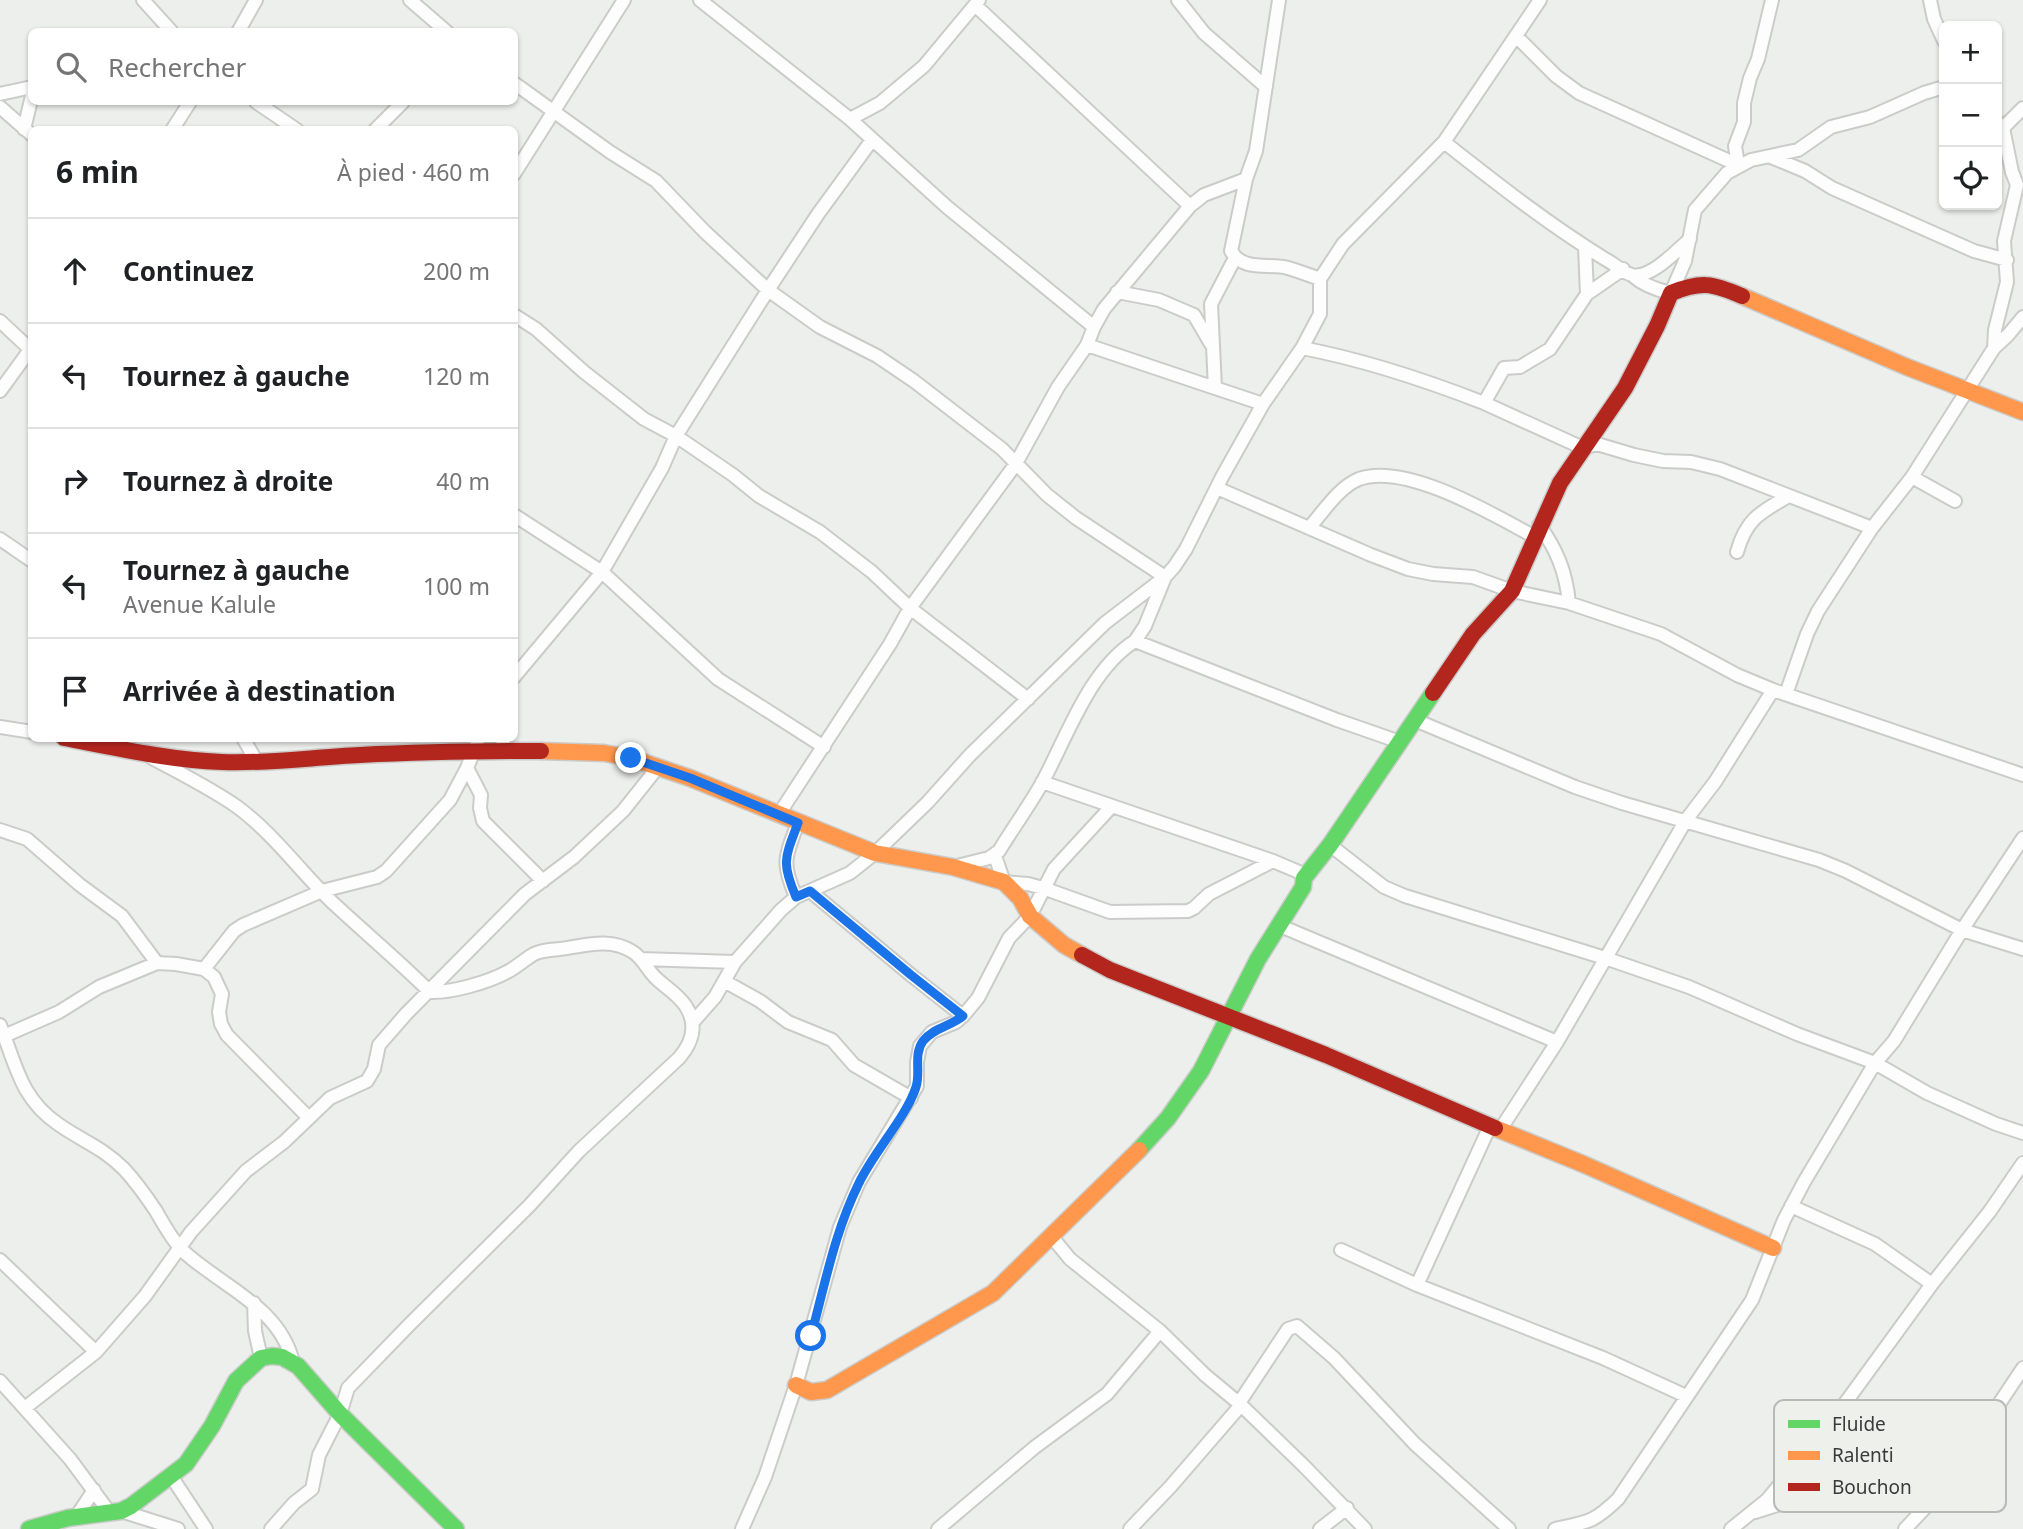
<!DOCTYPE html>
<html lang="fr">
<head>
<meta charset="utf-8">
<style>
	body { margin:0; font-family:"Noto Sans",sans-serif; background:#f6f6f6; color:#202124 }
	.controls { position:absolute; right:21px; top:21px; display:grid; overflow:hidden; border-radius:10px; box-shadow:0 2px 5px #0004 }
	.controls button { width:63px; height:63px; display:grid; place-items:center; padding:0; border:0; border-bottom:2px solid #e0e0e0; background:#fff; color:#202124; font:35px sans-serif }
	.stop { position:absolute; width:21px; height:21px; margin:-16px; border:5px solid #1a73e8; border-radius:50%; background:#fff }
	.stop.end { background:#1a73e8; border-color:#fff; box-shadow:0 2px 7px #0008 }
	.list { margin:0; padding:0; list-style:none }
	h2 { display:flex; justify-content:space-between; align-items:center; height:91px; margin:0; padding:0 28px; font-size:30px }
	h2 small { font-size:23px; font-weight:400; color:#757577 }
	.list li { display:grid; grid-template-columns:46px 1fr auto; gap:21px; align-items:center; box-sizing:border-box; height:105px; padding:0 28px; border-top:2px solid #e0e0e0 }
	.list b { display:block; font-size:26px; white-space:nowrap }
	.list p { margin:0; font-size:23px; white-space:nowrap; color:#757577 }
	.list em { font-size:23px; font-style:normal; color:#757577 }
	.icon { flex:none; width:38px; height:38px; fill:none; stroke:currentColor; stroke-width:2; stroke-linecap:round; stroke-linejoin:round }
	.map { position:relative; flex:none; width:2023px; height:1529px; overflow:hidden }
	.search { position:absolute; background:#fff; box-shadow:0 2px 5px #0004; left:28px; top:28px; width:490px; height:77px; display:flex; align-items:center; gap:18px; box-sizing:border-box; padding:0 24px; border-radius:10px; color:#757577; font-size:26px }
	.panel { position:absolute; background:#fff; box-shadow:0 2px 5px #0004; left:28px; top:126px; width:490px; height:616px; border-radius:10px }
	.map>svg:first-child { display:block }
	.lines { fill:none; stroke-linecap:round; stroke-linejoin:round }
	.street-casing { stroke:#cbccca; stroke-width:16 }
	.fast-casing { stroke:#cbccca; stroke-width:19 }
	.slow-casing { stroke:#cbccca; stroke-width:19 }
	.jam-casing { stroke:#cbccca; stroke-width:19 }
	.street { stroke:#fcfdfc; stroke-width:12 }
	.fast { stroke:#63d668; stroke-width:16 }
	.slow { stroke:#ff974d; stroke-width:16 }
	.jam { stroke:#b3261e; stroke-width:16 }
	.route { stroke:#1a73e8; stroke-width:9 }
	.key { fill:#edf0eb; stroke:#b7bab6; stroke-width:2 }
	.key-label { font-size:19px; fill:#3a3b39 }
</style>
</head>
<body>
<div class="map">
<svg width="2023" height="1529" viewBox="0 0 2023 1529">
	<rect width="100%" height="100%" fill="#edefec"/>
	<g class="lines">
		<defs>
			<path id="street" d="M 143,0 L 172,32
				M 410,0 L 447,32
				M 700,0 L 850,119 L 947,207 L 1094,327
				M 1178,0 L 1204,33 L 1266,87
				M 1279,0 L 1256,151 L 1246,179 L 1231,251 C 1243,272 1269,263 1288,268 C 1298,271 1309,275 1320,279
				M 1930,0 L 1934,19 L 1944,41
				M 976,6 L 1190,206
				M 238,32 L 256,0
				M 1517,37 L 1556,76 L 1579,93 L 1738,165
				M 514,83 L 610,152 L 656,181 L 705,232 L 768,290 L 820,327 L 877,356 L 914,381 L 1002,449 L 1047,495 L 1076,518 L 1165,577 L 1145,626 L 1135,641
				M 0,94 L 32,87
				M 256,102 L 297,130
				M 0,107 L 32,135
				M 850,119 L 880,103 L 924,66 L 979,0
				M 2003,128 L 2023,108
				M 24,129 L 32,96
				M 172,130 L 190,102
				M 375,130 L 403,102
				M 1444,142 C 1496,183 1548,224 1605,259 C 1613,263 1624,273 1632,275 C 1651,279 1677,250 1690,239
				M 1771,157 L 1805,171 L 1832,188 L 1974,251 L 2007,260
				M 1738,165 L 1735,146 L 1744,122 L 1744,103 L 1750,78 L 1758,59 L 1772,0
				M 514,174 L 624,0
				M 1585,247 L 1587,294
				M 1235,258 L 1211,304 L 1215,388 L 1263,404
				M 1632,275 C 1643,285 1657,290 1671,293 L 1685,261 L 1695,210 L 1727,173 L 1751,160 L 1798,150 L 1831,127 L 1870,117 L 1924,93 L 1944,87
				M 1117,292 L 1159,300 L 1194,315 L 1211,344
				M 514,315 L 536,329 L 584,372 L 644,419 L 676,436 L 733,475 L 759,496 L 820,532 L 872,572 L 910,608 L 1028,699
				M 0,321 L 32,351
				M 1087,345 L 1215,388
				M 1302,348 C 1365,360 1425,380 1484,403 L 1504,368 L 1520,367 L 1550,349 L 1587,294 L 1623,269
				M 1994,348 L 1995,330 L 2007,282 L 2004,241 L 2017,185 L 2012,172 L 2003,128 L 1997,122
				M 0,391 L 32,347
				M 1484,403 L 1583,448 L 1597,444 L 1634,455 L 1663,461 L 1691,462 L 1720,469 L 1872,528
				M 1912,477 L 1955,501
				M 1217,488 L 1371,555 L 1408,569 L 1433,574 L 1473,577 L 1512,591 L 1569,603 L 1661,634 L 1737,675 L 1773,690 L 2023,775
				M 514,515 L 602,572 L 718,679 L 824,747
				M 1539,525 C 1557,550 1566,572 1569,603
				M 1309,528 C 1323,512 1339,487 1359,479 C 1406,462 1494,515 1535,537
				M 0,539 L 32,561
				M 1737,552 C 1746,520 1759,513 1787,497
				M 514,677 L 602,572 L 662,468 L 676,436 L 768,290 L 818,214 L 872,140
				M 1786,694 L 1807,634 L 1818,611 L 1872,528 L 1912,477 L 1994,348 L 2008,335 L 2023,317
				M 1415,720 L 1575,787 L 1622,803 L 1819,860 L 1846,871 L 1962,930 L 2023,949
				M 0,727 L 32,732
				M 243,738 L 257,762
				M 501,738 L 507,752
				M 152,758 C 180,773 210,788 236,806 C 272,832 299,870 331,901 C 364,932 398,960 430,992 C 451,993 489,982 507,972 C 517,967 525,959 534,954 C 542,950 551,950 560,949 C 585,946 609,937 633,952 C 644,959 648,972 658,980 C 668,989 677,994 685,1005 C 698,1024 693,1042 679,1058 L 579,1151 L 529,1206 L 410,1324 L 348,1388 L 340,1414 L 319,1455 L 312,1489 L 294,1503 L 271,1529
				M 467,768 L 481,795 L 480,808 L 483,821 L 543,881
				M 1042,782 L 1273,861 L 1299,872 L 1304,878
				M 779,814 L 890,644 L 910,608 L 1015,465 L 1058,387 L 1087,345 L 1094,327 L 1104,309 L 1190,206 L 1204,195 L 1246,179
				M 0,830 L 27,839 L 80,885 L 122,916 L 157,963
				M 1330,845 L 1384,887 L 1405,896 L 1605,958 L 1689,987 L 1797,1034 L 1875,1063 L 1927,1093 L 1996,1124 L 2023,1133
				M 995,856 L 1004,882 L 1028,884 L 1043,888 L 1110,912 L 1188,911 L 1194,908 L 1209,894 L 1273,861
				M 957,866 L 989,858 L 999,851 C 1013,828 1029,806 1042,783 C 1067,737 1089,670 1135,641 L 1337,720 L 1400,742
				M 810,891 L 911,975 L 963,1016
				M 796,897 C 781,862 785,858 798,823
				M 1278,925 L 1557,1042
				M 641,959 L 735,962
				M 204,969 L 234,931 L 243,925 L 322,891 L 377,877 L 386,871 L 450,800 L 467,768 L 479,738
				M 724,981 L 760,1001 L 788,1022 L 832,1040 L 854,1065 L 911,1098
				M 693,1022 L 715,997 L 735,962 L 781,910 L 796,897 L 850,873 L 875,853 L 927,803 L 970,755 L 1105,623 L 1165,577 L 1174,567 L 1186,549 L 1222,477 L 1263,404 L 1302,348 L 1320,314 L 1320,279 L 1343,244 L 1444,142 L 1540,0
				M 0,1025 C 16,1064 20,1098 58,1124 C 82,1141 102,1147 124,1169 C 136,1182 146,1196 156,1211 C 164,1225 172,1240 183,1251 C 222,1287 279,1306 293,1362
				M 4,1036 L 59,1012 L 99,987 L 157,963 L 176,964 L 204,969 L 214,977 L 222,994 L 219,1012 L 221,1024 L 227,1035 L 309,1118
				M 1500,1130 L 1557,1042 L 1686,820 L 1715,782 L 1773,690
				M 1791,1206 L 1875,1244 L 1932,1284
				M 1052,1237 L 1070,1259 L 1160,1331 L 1205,1375 L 1241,1405 L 1304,1466 L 1365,1529
				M 1341,1250 L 1417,1285 L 1603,1358 L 1686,1396
				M 0,1260 L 96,1352
				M 1417,1285 L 1490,1126
				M 254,1303 L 255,1331 L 261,1358
				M 0,1381 L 70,1459 L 110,1513
				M 1239,1403 L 1288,1329 L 1297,1326 L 1334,1358 L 1415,1444 L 1509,1529
				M 26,1407 L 96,1352 L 145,1296 L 191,1232 L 246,1171 L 284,1142 L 330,1098 L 367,1081 L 374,1069 L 379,1045 L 406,1014 L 525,894 L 574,857 L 623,811 L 658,767
				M 171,1476 L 206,1529
				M 121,1511 L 178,1529
				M 1755,1512 L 1858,1480 C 1870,1480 1880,1487 1892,1486 C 1910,1485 1927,1477 1944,1483
				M 76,1517 L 94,1490
				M 742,1529 L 765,1477 L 796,1385 L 840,1227 L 859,1182 L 917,1086 L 917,1062 L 920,1046 L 932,1032 L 956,1022 L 963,1016 L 978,998 L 1009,938 L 1030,916 L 1054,869 L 1112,806
				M 938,1529 L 1035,1447 L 1107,1394 L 1160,1331
				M 1130,1529 L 1171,1486 L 1241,1405
				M 1320,1529 L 1347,1508
				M 1555,1529 C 1588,1522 1593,1523 1618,1499 L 1752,1300 L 1784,1220 L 1804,1182 L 1875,1063 L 1894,1041 L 1962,930 L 2023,838
				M 1731,1529 L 1767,1500 L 1835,1417 L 1932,1284 L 1990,1211 L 2023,1163
				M 1905,1529 L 1941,1491 L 2023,1368"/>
			<path id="fast" d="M 1139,1150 L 1168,1118 L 1201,1071 L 1258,959 L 1303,887 L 1304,878 L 1330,845 L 1433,693
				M 29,1529 L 68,1518 L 121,1511 L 131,1506 L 186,1464 L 212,1426 L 236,1381 L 261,1358 L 272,1356 L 282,1357 L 298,1366 L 340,1414 L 456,1529"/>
			<path id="slow" d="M 1742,296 L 1907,367 L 2023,412
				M 541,751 L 604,753 L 631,758 L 690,778 L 875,853 L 953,867 L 1004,882 L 1020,898 L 1030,916 L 1064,945 L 1082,955
				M 1495,1128 L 1583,1164 L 1773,1248
				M 796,1385 L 811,1392 L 827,1390 L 993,1293 L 1139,1150"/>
			<path id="jam" d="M 1433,693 L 1473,634 L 1512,591 L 1560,483 L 1625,388 L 1657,326 L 1671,293 C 1701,281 1712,283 1742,296
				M 64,738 C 116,748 169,760 222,762 C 268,764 314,757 360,755 C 420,752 481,751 541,751
				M 1082,955 L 1110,970 L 1326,1055 L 1495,1128"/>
		</defs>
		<use href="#street" class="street-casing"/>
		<use href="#fast" class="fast-casing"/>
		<use href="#slow" class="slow-casing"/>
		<use href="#jam" class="jam-casing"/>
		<use href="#street" class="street"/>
		<use href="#fast" class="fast"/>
		<use href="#slow" class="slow"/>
		<use href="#jam" class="jam"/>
	</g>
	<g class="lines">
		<path class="route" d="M 631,758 L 690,778 L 798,823 C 785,858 781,862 796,897 L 810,891 L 911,975 L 963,1016 C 951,1026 933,1028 923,1041 C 913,1055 921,1072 916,1087 C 907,1116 873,1153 859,1183 C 835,1231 825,1284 811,1336"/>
	</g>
	<rect x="1774" y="1400" width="232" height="112" rx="10" class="key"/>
	<rect x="1788" y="1420" width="32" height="8" fill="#63d668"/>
	<rect x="1788" y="1451" width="32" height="9" fill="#ff974d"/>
	<rect x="1788" y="1483" width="32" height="8" fill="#b3261e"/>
	<g class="key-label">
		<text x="1832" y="1431">Fluide</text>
		<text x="1832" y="1462">Ralenti</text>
		<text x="1832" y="1494">Bouchon</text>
	</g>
</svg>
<div class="controls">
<button>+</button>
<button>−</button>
<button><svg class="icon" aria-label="locate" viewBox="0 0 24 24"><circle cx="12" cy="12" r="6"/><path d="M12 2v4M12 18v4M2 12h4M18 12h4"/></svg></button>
</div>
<div class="stop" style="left:811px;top:1336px"></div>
<div class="stop end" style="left:631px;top:758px"></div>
<div class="search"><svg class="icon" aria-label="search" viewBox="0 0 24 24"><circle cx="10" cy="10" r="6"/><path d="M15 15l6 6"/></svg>Rechercher</div>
<section class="panel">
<h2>6 min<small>À pied · 460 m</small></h2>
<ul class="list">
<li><svg class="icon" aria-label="ahead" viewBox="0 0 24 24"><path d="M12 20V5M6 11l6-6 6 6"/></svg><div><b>Continuez</b></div><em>200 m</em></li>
<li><svg class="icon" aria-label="left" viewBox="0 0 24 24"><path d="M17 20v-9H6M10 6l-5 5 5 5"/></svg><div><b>Tournez à gauche</b></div><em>120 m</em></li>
<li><svg class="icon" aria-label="right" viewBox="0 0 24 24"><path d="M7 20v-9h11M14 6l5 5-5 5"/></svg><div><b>Tournez à droite</b></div><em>40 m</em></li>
<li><svg class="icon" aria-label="left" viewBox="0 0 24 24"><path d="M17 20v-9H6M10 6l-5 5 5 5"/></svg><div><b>Tournez à gauche</b><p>Avenue Kalule</p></div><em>100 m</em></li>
<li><svg class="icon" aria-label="arrive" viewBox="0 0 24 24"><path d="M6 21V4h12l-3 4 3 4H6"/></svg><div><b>Arrivée à destination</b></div></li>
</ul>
</section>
</div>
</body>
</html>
